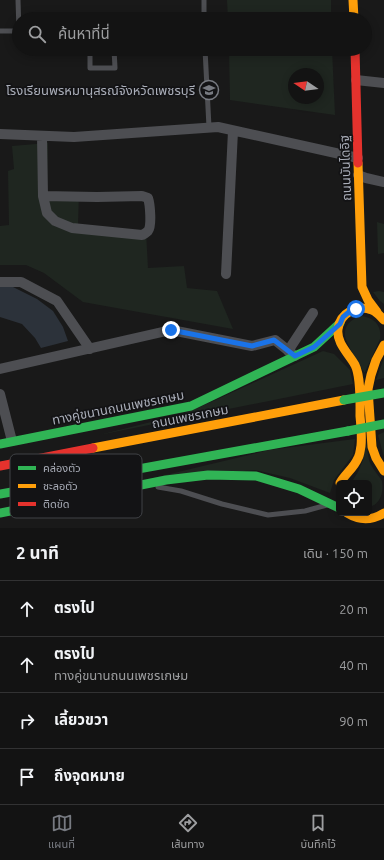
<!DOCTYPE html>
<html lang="th">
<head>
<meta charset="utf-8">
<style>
	body { margin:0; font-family:Ubuntu,"Noto Sans Thai",sans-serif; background:#1c1c1c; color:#f1f3f6 }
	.controls { position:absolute; right:12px; bottom:12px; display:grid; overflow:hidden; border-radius:6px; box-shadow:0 2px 10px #0003 }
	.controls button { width:36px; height:36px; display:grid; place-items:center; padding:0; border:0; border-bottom:1px solid #323233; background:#131313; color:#f1f3f6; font:20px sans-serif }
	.compass { position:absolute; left:288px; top:68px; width:36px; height:36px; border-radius:50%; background:#131313; box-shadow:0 2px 10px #0003; rotate:283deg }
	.stop { position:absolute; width:12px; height:12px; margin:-9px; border:3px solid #1a73e8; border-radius:50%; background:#fff }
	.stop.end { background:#1a73e8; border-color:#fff; box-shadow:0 1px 4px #0008 }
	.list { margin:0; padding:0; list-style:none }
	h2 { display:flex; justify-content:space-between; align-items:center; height:52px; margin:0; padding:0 16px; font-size:17px }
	h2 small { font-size:13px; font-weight:400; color:#9d9ea0 }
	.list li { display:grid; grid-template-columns:26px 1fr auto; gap:12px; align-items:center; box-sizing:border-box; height:56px; padding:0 16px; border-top:1px solid #323233 }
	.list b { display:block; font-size:15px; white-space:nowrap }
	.list p { margin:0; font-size:13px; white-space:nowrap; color:#9d9ea0 }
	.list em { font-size:13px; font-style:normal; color:#9d9ea0 }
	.icon { flex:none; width:22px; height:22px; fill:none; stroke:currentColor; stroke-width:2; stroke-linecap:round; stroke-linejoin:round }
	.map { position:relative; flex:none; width:384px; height:528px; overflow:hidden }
	.search { position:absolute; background:#131313; box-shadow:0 2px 10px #0003; left:12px; right:12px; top:12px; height:44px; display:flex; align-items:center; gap:10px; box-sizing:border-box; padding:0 14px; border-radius:22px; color:#9d9ea0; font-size:15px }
	.sheet { height:276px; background:#131313 }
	nav { display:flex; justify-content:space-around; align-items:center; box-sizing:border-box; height:56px; border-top:1px solid #323233; background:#131313; font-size:11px; color:#9d9ea0 }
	nav a { display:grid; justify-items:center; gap:2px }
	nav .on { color:#777a81 }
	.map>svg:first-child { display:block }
	.green { fill:#1f2620; fill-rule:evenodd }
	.water { fill:#2c323a }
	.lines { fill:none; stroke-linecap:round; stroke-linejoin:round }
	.lane { stroke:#4d4e52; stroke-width:5 }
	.street { stroke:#4d4e52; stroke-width:10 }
	.fast { stroke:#30b455; stroke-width:9 }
	.slow { stroke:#ff9f0a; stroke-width:9 }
	.jam { stroke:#e5322d; stroke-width:9 }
	.fast-bridge { stroke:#30b455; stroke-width:9 }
	.route { stroke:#1a73e8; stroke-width:5 }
	.labels { text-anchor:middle; stroke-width:3.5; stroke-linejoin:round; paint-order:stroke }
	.poi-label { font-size:13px; fill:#aaaeb9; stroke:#131315; text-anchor:end }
	.street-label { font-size:13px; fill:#aaaeb9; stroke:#131315 }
	.key { fill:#131315; stroke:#404246; stroke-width:1 }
	.key-label { font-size:11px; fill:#aaaeb9 }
</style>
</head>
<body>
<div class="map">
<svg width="384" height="528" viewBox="0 0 384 528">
	<rect width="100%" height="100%" fill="#191919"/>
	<path class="green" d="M 227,0 L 331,0 L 331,19 L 228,19 Z
		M 229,49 L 332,49 L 335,115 L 230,100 ZM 294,74 L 318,74 L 318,98 L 294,98 Z
		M 48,143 L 47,193 L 79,193 L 78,225 L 146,231 L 148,268 L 184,266 L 187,288 L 217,291 L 233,329 L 83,302 L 44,273 L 26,265 L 0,265 L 0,226 L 9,225 L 8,171 L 14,169 L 12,146 Z
		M 377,222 L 384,224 L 384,253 L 378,254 Z
		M 379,291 L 384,292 L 384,304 L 380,301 L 373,292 Z
		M 362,316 C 375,318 382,326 380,339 L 365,372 L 364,372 C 359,364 345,342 345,335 C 344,324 353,318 362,316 Z
		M 323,351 L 334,354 L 350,370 L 353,384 L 99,435 L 183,414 L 209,403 Z
		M 384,358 L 384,378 L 376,380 Z
		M 384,432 L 384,457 L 378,435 Z
		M 355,439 L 353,455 L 334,480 L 330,493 L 290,478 L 255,470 L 149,479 L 269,450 Z
		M 366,442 C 367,448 368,454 369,460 C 372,469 378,474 382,481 C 384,493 380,505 369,507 L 369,483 L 351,483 L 358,472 L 363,460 Z"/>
	<path class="water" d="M 0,287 L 13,287 L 37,299 L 53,311 L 63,327 L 68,341 L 41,348 L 35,338 L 22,324 L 0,317 Z"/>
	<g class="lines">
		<path class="lane" d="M 18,0 L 19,31
			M 204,0 L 204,19
			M 0,31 L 19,31
			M 90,49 L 90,68 L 115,68 L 114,49
			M 205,49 L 209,127
			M 158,487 L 181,491 L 222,504 L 268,515 L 305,511 L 327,505"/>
		<path class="street" d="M 356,80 L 384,83
			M 0,134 L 74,137 L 218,127 L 358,158
			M 42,136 L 43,196 L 47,213 L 55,221 L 72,228 L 142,235 C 143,235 147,232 148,231 C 152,226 150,204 148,198 L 142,196 L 97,197 L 43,196
			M 358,175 L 366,178 L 384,182
			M 226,274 L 233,131
			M 0,282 L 21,282 L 57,301 L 90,349
			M 288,351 L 313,313
			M 0,369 L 171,330 L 252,346 L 275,340 L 295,356
			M 0,394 L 12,441"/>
		<path class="fast" d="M 0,444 L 191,406 L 314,347 L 340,323
			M 0,494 L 348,431
			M 0,513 L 166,480 L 208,475 L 256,476 L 299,489 L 339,508"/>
		<path class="slow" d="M 353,0 L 354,19
			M 358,163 L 362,287 L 368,300 L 377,312
			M 384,345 L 376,360 L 371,375 L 368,389 L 372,447 L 376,458 L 384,471
			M 93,448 L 344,400
			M 340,483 C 345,474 354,468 358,458 C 360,455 360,451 361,446 C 362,436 361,426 360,416 C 360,402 361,377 355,365 C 349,354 336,343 338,329 C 340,313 357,304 372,310 C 377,312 380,316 384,320
			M 347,513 C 360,521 371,521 384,513"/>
		<path class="jam" d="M 355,49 L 358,163
			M 0,466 L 93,448"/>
		<path class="fast-bridge" d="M 344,400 L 384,393
			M 348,431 L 384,424"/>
	</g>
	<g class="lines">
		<path class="route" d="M 171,330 L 252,346 L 274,340 L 295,356 L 314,347 L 340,324 L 343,317 L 349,312 L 356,309"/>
	</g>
	<defs>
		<symbol id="school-ring" viewBox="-11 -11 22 22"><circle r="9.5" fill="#131315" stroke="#777a81" stroke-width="1.5"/><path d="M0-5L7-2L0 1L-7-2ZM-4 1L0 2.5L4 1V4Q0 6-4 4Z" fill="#777a81"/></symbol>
	</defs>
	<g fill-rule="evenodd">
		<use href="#school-ring" x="198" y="79" width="22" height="22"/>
	</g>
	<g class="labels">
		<g class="poi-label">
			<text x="195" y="95">โรงเรียนพรหมานุสรณ์จังหวัดเพชรบุรี</text>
		</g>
		<g class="street-label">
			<text transform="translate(345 168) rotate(-92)" y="5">ถนนบันไดอิฐ</text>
			<text transform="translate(118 407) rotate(-11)" y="5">ทางคู่ขนานถนนเพชรเกษม</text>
			<text transform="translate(190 416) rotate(-11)" y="5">ถนนเพชรเกษม</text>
		</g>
	</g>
	<rect x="10" y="454" width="132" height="64" rx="6" class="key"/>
	<rect x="18" y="466" width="18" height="4" fill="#30b455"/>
	<rect x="18" y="484" width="18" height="4" fill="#ff9f0a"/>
	<rect x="18" y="502" width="18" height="4" fill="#e5322d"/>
	<g class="key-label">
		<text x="43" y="472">คล่องตัว</text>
		<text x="43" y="490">ชะลอตัว</text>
		<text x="43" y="508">ติดขัด</text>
	</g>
</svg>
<div class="controls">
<button><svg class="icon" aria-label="locate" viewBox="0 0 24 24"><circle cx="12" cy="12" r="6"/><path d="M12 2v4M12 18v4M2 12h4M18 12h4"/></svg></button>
</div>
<svg class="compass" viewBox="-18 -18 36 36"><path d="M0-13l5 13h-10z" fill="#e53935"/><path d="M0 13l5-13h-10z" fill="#9d9ea0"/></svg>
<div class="stop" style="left:356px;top:309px"></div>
<div class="stop end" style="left:171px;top:330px"></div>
<div class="search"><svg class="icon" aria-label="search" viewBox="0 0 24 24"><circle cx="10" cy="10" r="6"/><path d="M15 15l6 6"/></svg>ค้นหาที่นี่</div>
</div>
<section class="sheet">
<h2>2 นาที<small>เดิน · 150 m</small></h2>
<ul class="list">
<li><svg class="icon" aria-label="ahead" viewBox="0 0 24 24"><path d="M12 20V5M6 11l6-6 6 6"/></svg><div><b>ตรงไป</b></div><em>20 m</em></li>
<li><svg class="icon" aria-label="ahead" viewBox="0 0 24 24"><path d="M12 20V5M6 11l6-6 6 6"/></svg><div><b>ตรงไป</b><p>ทางคู่ขนานถนนเพชรเกษม</p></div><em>40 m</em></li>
<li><svg class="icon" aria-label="right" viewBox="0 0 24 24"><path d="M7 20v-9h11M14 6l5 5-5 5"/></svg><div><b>เลี้ยวขวา</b></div><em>90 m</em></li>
<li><svg class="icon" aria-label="arrive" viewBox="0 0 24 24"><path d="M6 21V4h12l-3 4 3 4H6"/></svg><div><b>ถึงจุดหมาย</b></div></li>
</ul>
</section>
<nav>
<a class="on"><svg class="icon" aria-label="map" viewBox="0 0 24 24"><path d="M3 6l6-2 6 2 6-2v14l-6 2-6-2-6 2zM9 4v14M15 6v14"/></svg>แผนที่</a>
<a><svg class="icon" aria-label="directions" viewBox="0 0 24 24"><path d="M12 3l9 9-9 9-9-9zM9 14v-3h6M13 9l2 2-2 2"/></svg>เส้นทาง</a>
<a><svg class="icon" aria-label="saved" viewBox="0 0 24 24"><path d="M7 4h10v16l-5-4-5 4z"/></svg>บันทึกไว้</a>
</nav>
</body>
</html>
